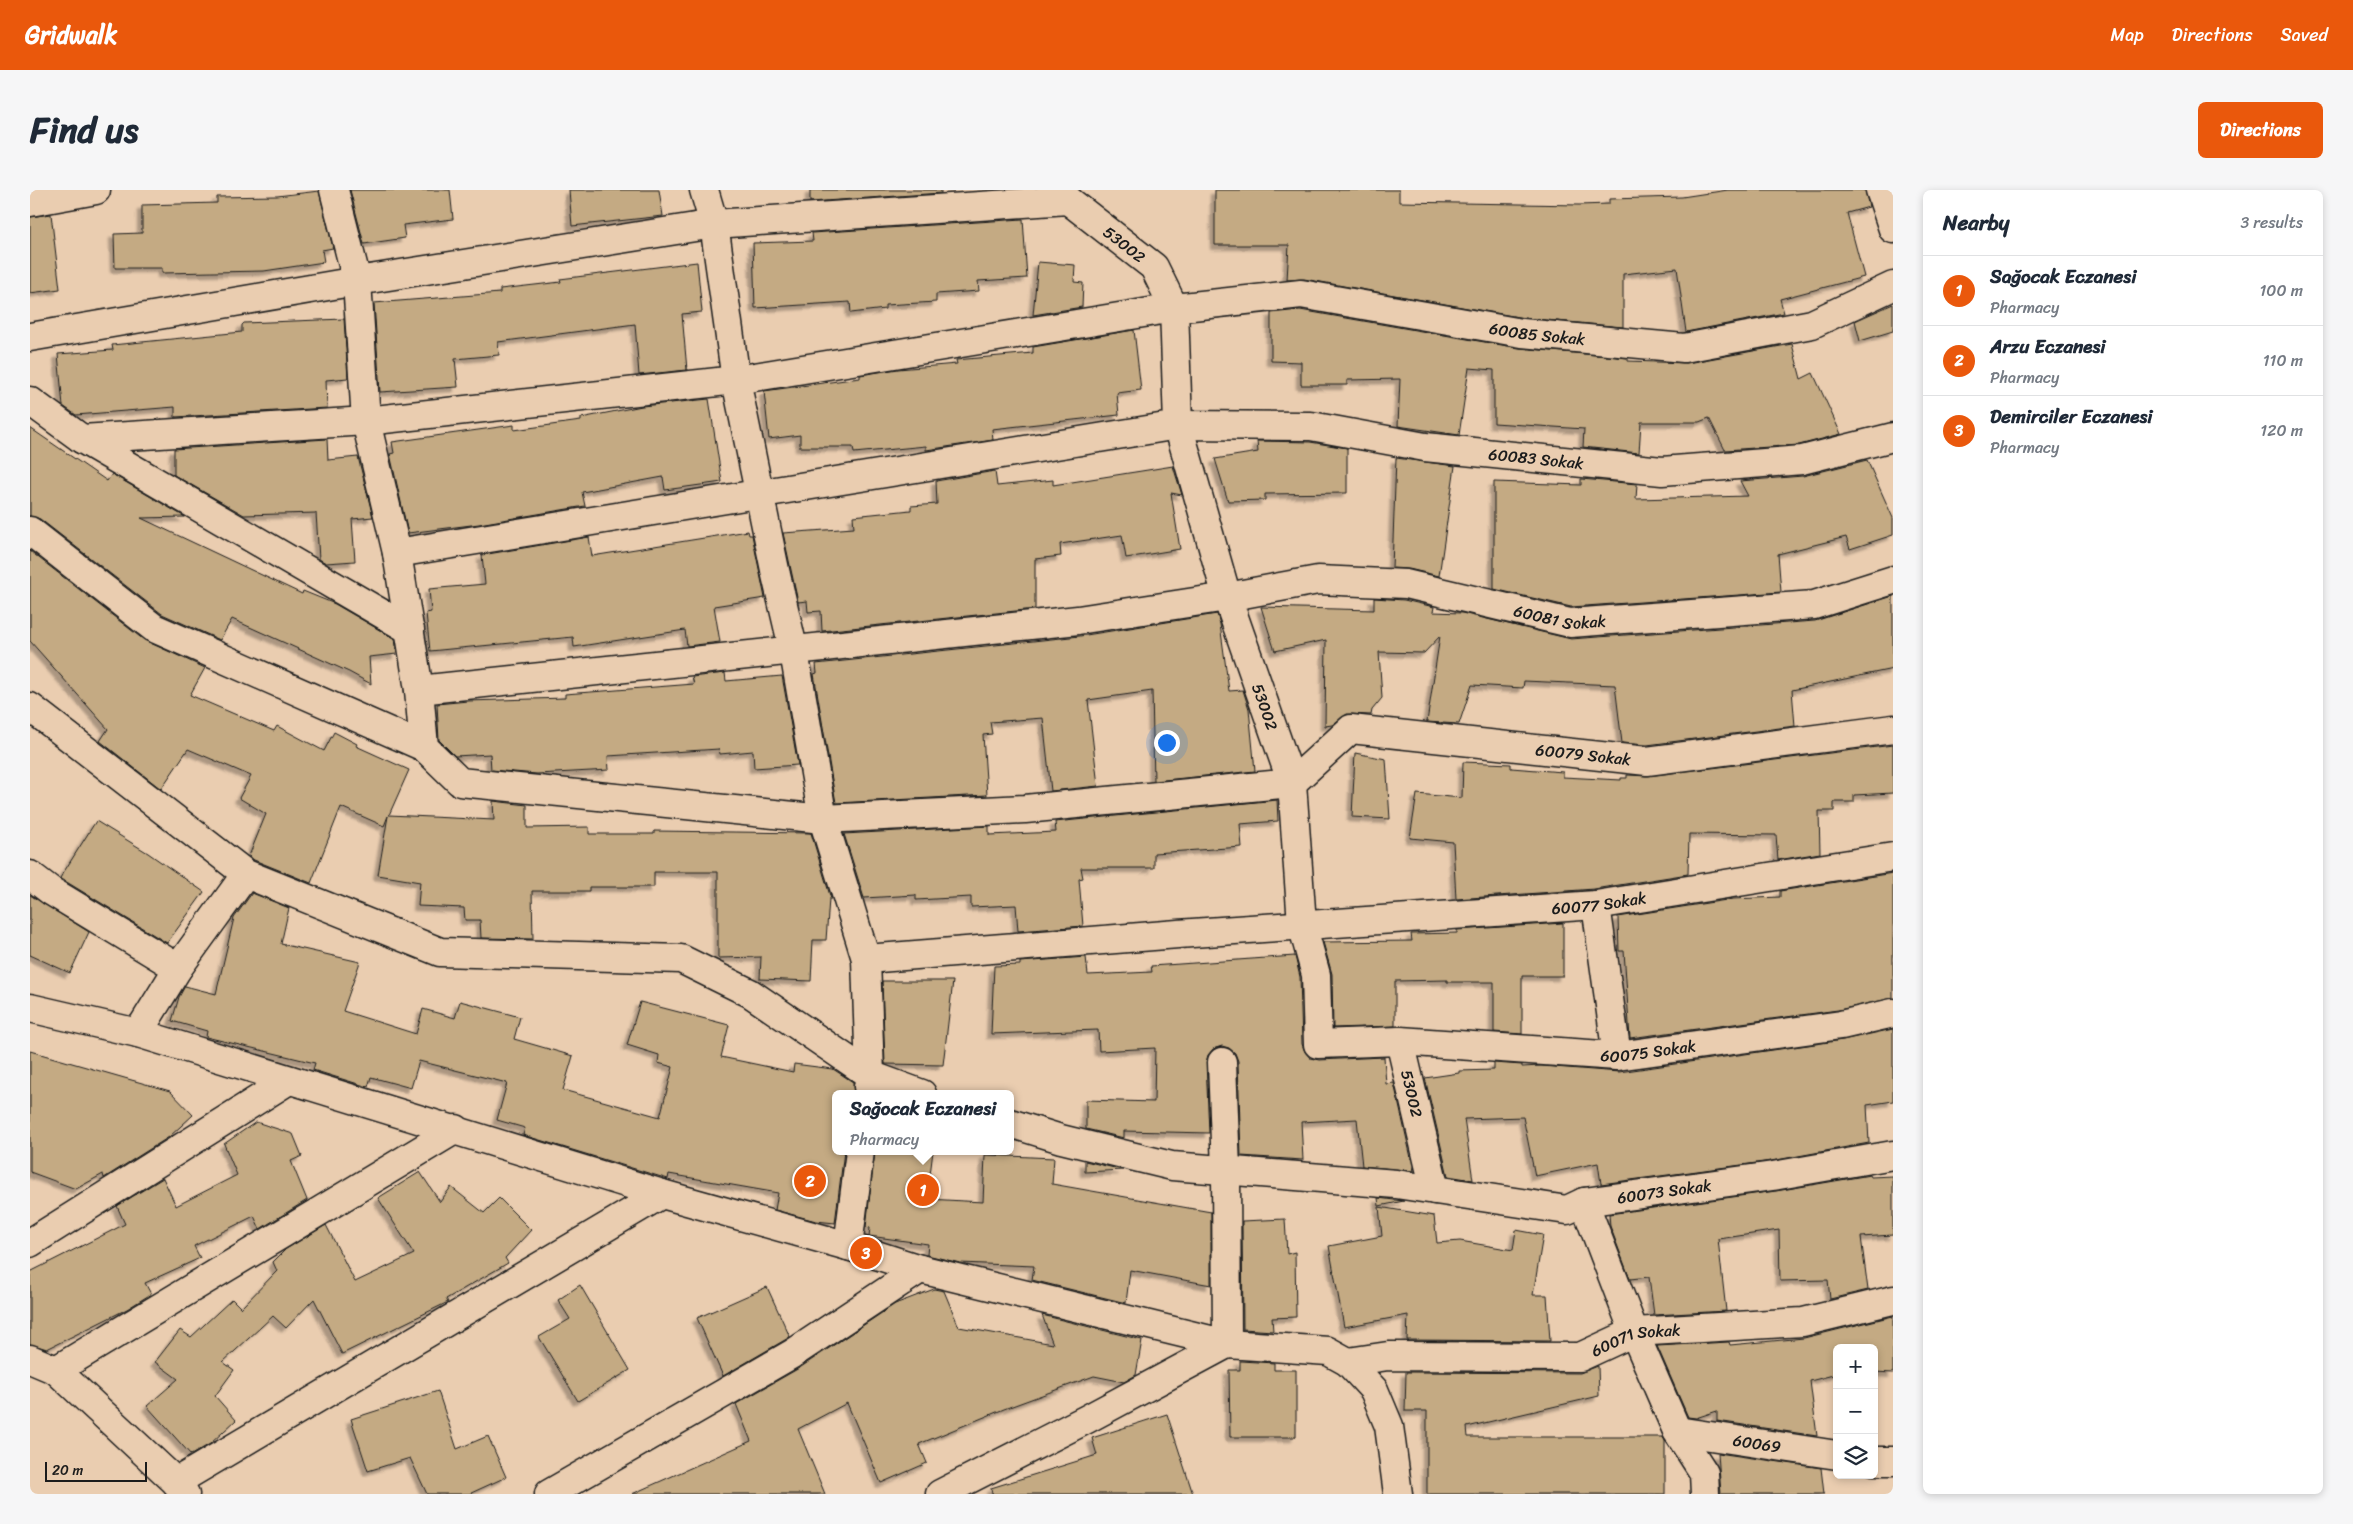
<!DOCTYPE html>
<html lang="en">
<head>
<meta charset="utf-8">
<style>
	body { margin:0; font-family:Sriracha,sans-serif; background:#f6f6f7; color:#1f2937 }
	.controls { position:absolute; right:15px; bottom:15px; display:grid; overflow:hidden; border-radius:8px; box-shadow:0 2px 8px #0003 }
	.controls button { width:45px; height:45px; display:grid; place-items:center; padding:0; border:0; border-bottom:1px solid #e0e1e3; background:#fff; color:#1f2937; font:25px sans-serif }
	.scale { position:absolute; left:15px; bottom:12px; width:102px; box-sizing:border-box; padding-left:5px; border:2px solid #1c1c1c; border-top:0; font-size:14px; line-height:18px; white-space:nowrap; color:#1c1c1c; -webkit-text-stroke:4px #eacdb0; paint-order:stroke }
	.you { position:absolute; left:1136px; top:552px; width:18px; height:18px; margin:-12px; border:4px solid #fff; border-radius:50%; background:#1a73e8; box-shadow:0 0 0 8px #1a73e833 }
	.badge { display:grid; place-items:center; width:32px; height:32px; border-radius:50%; background:#ea580c; color:#fff; font-size:16px; font-weight:700 }
	.pin { position:absolute; translate:-50% -50%; border:2px solid #fff; box-shadow:0 1px 5px #0006 }
	.popup { position:absolute; left:802px; top:900px; width:182px; height:65px; box-sizing:border-box; display:grid; place-content:center; border-radius:8px; background:#fff; filter:drop-shadow(0 1px 4px #0005); font-size:16px; white-space:nowrap; color:#747a83 }
	.popup b { font-size:19px; color:#1f2937 }
	.popup::after { content:''; position:absolute; left:50%; top:100%; margin-left:-10px; border:10px solid transparent; border-top-color:#fff }
	.list { margin:0; padding:0; list-style:none }
	h2 { display:flex; justify-content:space-between; align-items:center; height:65px; margin:0; padding:0 20px; font-size:21px }
	h2 small { font-size:16px; font-weight:400; color:#747a83 }
	.list li { display:grid; grid-template-columns:32px 1fr auto; gap:15px; align-items:center; box-sizing:border-box; height:70px; padding:0 20px; border-top:1px solid #e0e1e3 }
	.list b { display:block; font-size:19px; white-space:nowrap }
	.list p { margin:0; font-size:16px; white-space:nowrap; color:#747a83 }
	.list em { font-size:16px; font-style:normal; color:#747a83 }
	.icon { flex:none; width:28px; height:28px; fill:none; stroke:currentColor; stroke-width:2; stroke-linecap:round; stroke-linejoin:round }
	.map { position:relative; flex:none; width:1863px; height:1304px; overflow:hidden; border-radius:8px }
	header { display:flex; align-items:center; gap:30px; box-sizing:border-box; height:70px; padding:0 25px; background:#ea580c; color:#fff }
	header strong { font-size:24px }
	nav { display:flex; gap:28px; margin-inline-start:auto; font-size:18px }
	.intro { display:flex; align-items:center; justify-content:space-between; box-sizing:border-box; height:120px; padding:0 30px }
	h1 { margin:0; font-size:35px }
	.button { padding:12px 22px; border-radius:8px; background:#ea580c; color:#fff; font-size:18px; font-weight:700 }
	main { display:flex; gap:30px; padding:0 30px }
	aside { flex:1; background:#fff; border-radius:8px; box-shadow:0 2px 8px #0003 }
	.map>svg:first-child { display:block }
	.building { fill:#c4aa83; stroke:#1c1c1c; filter:url(#shadow) }
	.lines { fill:none; stroke-linecap:round; stroke-linejoin:round }
	.minor-casing { stroke:#1c1c1c; stroke-width:31 }
	.tertiary-casing { stroke:#1c1c1c; stroke-width:31 }
	.minor { stroke:#eacdb0; stroke-width:28 }
	.tertiary { stroke:#eacdb0; stroke-width:28 }
	.labels { text-anchor:middle; stroke-width:5; stroke-linejoin:round; paint-order:stroke }
	.street-label { font-size:16px; fill:#1c1c1c; stroke:#eacdb0 }
</style>
</head>
<body>
<header>
<strong>Gridwalk</strong>
<nav><a>Map</a><a>Directions</a><a>Saved</a></nav>
</header>
<div class="intro"><h1>Find us</h1><a class="button">Directions</a></div>
<main>
<div class="map">
<svg width="1863" height="1304" viewBox="0 0 1863 1304">
	<defs>
		<filter id="shadow"><feDropShadow dx="-4.5" dy="4.5" stdDeviation="1" flood-color="#0004"/></filter>
	</defs>
	<rect width="100%" height="100%" fill="#eacdb0"/>
	<filter id="ink" filterUnits="userSpaceOnUse"><feTurbulence type="fractalNoise" baseFrequency=".02" numOctaves="2"/><feDisplacementMap in="SourceGraphic" scale="10" xChannelSelector="R" yChannelSelector="G"/><feConvolveMatrix kernelMatrix="1 2 1 2 8 2 1 2 1" color-interpolation-filters="sRGB"/></filter>
	<g filter="url(#ink)">
		<path class="building" d="M 320,0 L 420,0 L 423,29 L 373,35 L 375,48 L 334,54 Z
			M 539,0 L 629,0 L 633,26 L 542,36 Z
			M 780,0 L 911,0 L 911,3 L 780,12 Z
			M 1185,0 L 1369,0 L 1369,12 L 1549,15 L 1579,14 L 1579,9 L 1652,7 L 1698,0 L 1835,0 L 1839,17 L 1817,23 L 1834,87 L 1750,109 L 1754,123 L 1656,142 L 1647,78 L 1593,84 L 1593,137 L 1494,128 L 1274,89 L 1257,90 L 1259,55 L 1185,55 Z
			M 289,1 L 303,58 L 292,60 L 294,72 L 234,81 L 132,83 L 132,78 L 85,78 L 84,44 L 112,43 L 112,15 L 187,13 L 187,7 L 247,6 Z
			M 21,24 L 30,99 L 0,103 L 0,27 Z
			M 993,29 L 997,88 L 948,91 L 949,101 L 906,104 L 906,112 L 855,115 L 855,119 L 821,123 L 820,112 L 725,118 L 723,53 L 783,51 L 782,43 Z
			M 667,72 L 672,122 L 652,124 L 657,180 L 609,185 L 605,134 L 468,152 L 469,165 L 425,169 L 428,197 L 350,202 L 344,113 L 470,103 L 470,99 L 531,92 L 530,89 Z
			M 1008,72 L 1045,75 L 1044,92 L 1053,93 L 1052,117 L 1003,125 Z
			M 1863,114 L 1863,141 L 1830,151 L 1825,131 Z
			M 1270,120 L 1489,158 L 1598,168 L 1598,171 L 1657,173 L 1762,154 L 1771,189 L 1783,183 L 1811,244 L 1769,255 L 1695,260 L 1679,228 L 1669,232 L 1611,232 L 1609,263 L 1553,257 L 1554,239 L 1464,233 L 1464,180 L 1439,178 L 1429,245 L 1368,236 L 1370,189 L 1317,190 L 1317,195 L 1271,195 L 1271,172 L 1241,171 L 1241,123 Z
			M 314,129 L 318,188 L 296,190 L 297,218 L 145,227 L 145,217 L 46,225 L 33,216 L 28,164 L 83,160 L 82,155 L 212,142 L 212,135 L 214,133 Z
			M 1104,140 L 1111,200 L 1087,203 L 1089,225 L 962,239 L 963,250 L 896,260 L 896,256 L 824,263 L 823,257 L 770,257 L 770,245 L 739,249 L 734,201 L 830,188 L 830,185 L 868,179 L 927,174 L 926,170 L 1003,163 L 1003,157 Z
			M 679,209 L 692,292 L 635,300 L 633,287 L 552,302 L 555,316 L 449,334 L 378,343 L 360,264 L 364,263 L 362,252 L 484,235 L 484,240 L 551,231 L 551,228 L 612,216 Z
			M 0,238 L 77,291 L 82,284 L 155,327 L 111,328 L 272,404 L 273,401 L 305,414 L 365,449 L 367,464 L 339,467 L 341,494 L 319,482 L 202,429 L 190,450 L 132,424 L 10,329 L 0,326 Z
			M 297,249 L 298,270 L 328,267 L 343,327 L 322,329 L 325,371 L 296,373 L 289,369 L 286,323 L 214,325 L 144,285 L 144,259 Z
			M 1227,251 L 1280,252 L 1317,258 L 1317,303 L 1235,304 L 1235,310 L 1198,311 L 1185,269 L 1228,262 Z
			M 1366,268 L 1425,276 L 1409,386 L 1379,379 L 1362,378 Z
			M 1837,270 L 1863,328 L 1863,345 L 1820,359 L 1816,347 L 1748,364 L 1751,402 L 1541,417 L 1464,399 L 1464,292 L 1551,295 L 1551,289 L 1607,294 L 1606,309 L 1718,306 L 1710,291 L 1773,286 Z
			M 1143,276 L 1152,305 L 1141,303 L 1150,359 L 1096,368 L 1092,345 L 1030,354 L 1031,366 L 1005,369 L 1005,419 L 792,441 L 791,421 L 778,422 L 777,411 L 768,412 L 753,343 L 824,338 L 823,326 L 881,320 L 881,316 L 907,314 L 906,291 L 965,281 L 967,296 L 1023,290 L 1023,295 Z
			M 718,341 L 719,345 L 722,345 L 735,408 L 684,416 L 690,452 L 657,456 L 655,440 L 544,457 L 543,447 L 400,461 L 396,423 L 401,422 L 399,399 L 455,394 L 452,365 L 559,347 L 562,366 Z
			M 0,361 L 114,450 L 175,478 L 160,505 L 244,541 L 247,536 L 294,561 L 304,542 L 327,554 L 326,556 L 379,580 L 359,625 L 464,630 L 463,611 L 497,615 L 497,638 L 559,637 L 559,644 L 624,644 L 624,641 L 781,643 L 801,709 L 799,709 L 796,750 L 783,750 L 781,791 L 730,789 L 731,767 L 688,768 L 688,682 L 624,682 L 624,697 L 559,697 L 559,701 L 502,701 L 503,749 L 451,748 L 450,730 L 435,730 L 434,718 L 388,716 L 390,692 L 348,685 L 358,626 L 354,636 L 311,617 L 281,693 L 224,670 L 219,666 L 236,624 L 209,608 L 221,586 L 158,559 L 131,599 L 70,551 L 78,539 L 0,451 Z
			M 1863,406 L 1863,479 L 1762,500 L 1765,536 L 1617,555 L 1592,553 L 1585,495 L 1494,491 L 1493,498 L 1442,495 L 1429,534 L 1397,532 L 1410,446 L 1394,463 L 1349,462 L 1352,508 L 1342,520 L 1341,525 L 1317,524 L 1302,535 L 1295,536 L 1296,450 L 1245,461 L 1231,417 L 1344,420 L 1344,408 L 1374,410 L 1404,417 L 1403,422 L 1432,423 L 1541,449 L 1785,431 Z
			M 1187,424 L 1190,434 L 1199,501 L 1213,500 L 1219,519 L 1225,581 L 1124,591 L 1122,501 L 1058,510 L 1068,596 L 1021,601 L 1013,528 L 960,532 L 962,544 L 953,545 L 957,605 L 806,613 L 784,484 L 787,483 L 786,474 L 1050,446 Z
			M 695,483 L 696,491 L 752,486 L 768,575 L 724,578 L 723,561 L 690,564 L 689,559 L 578,566 L 579,580 L 507,584 L 461,580 L 460,564 L 425,566 L 409,550 L 407,514 L 438,511 L 535,508 L 535,504 L 664,494 L 662,487 Z
			M 1863,555 L 1863,603 L 1824,605 L 1824,612 L 1804,612 L 1804,621 L 1789,621 L 1790,663 L 1748,670 L 1746,645 L 1659,644 L 1658,684 L 1564,699 L 1426,709 L 1423,652 L 1380,648 L 1387,604 L 1432,608 L 1433,572 L 1481,574 L 1481,578 L 1533,582 L 1533,587 L 1591,590 L 1591,588 L 1597,588 L 1597,585 L 1619,586 Z
			M 1325,563 L 1356,569 L 1360,629 L 1322,627 Z
			M 1247,610 L 1248,631 L 1210,634 L 1212,657 L 1124,663 L 1124,678 L 1051,678 L 1053,688 L 1049,689 L 1053,736 L 988,741 L 986,715 L 941,717 L 941,707 L 886,710 L 886,705 L 834,708 L 814,644 L 959,636 L 959,645 L 1026,642 L 1025,632 Z
			M 66,631 L 118,663 L 174,702 L 137,753 L 30,688 Z
			M 1863,683 L 1863,808 L 1808,820 L 1600,848 L 1594,761 L 1589,761 L 1588,727 L 1703,709 L 1750,707 L 1750,701 Z
			M 222,703 L 259,718 L 251,754 L 330,772 L 313,821 L 386,844 L 393,819 L 425,828 L 430,811 L 490,827 L 484,849 L 543,866 L 533,900 L 630,927 L 643,877 L 628,873 L 629,865 L 597,855 L 610,812 L 699,835 L 691,867 L 763,882 L 764,874 L 803,879 L 823,892 L 824,904 L 806,904 L 806,961 L 814,961 L 805,1033 L 786,1031 L 745,1020 L 748,1003 L 639,984 L 638,989 L 493,945 L 495,938 L 467,930 L 477,893 L 389,871 L 381,898 L 341,887 L 338,897 L 283,880 L 285,873 L 176,847 L 177,841 L 142,831 L 149,807 L 155,796 L 186,804 L 204,728 Z
			M 0,705 L 59,742 L 40,783 L 0,765 Z
			M 1533,733 L 1533,786 L 1492,786 L 1492,844 L 1464,842 L 1464,792 L 1417,792 L 1417,790 L 1365,791 L 1365,836 L 1303,838 L 1302,784 L 1293,752 L 1382,751 L 1381,744 L 1427,743 L 1427,740 Z
			M 1265,766 L 1270,787 L 1272,854 L 1275,862 L 1280,868 L 1289,870 L 1354,867 L 1356,894 L 1364,893 L 1384,981 L 1332,976 L 1327,929 L 1271,932 L 1273,970 L 1211,966 L 1208,871 L 1205,863 L 1199,858 L 1192,856 L 1183,859 L 1178,865 L 1176,872 L 1179,943 L 1094,941 L 1094,948 L 1056,939 L 1056,910 L 1124,912 L 1125,858 L 1069,861 L 1068,840 L 961,844 L 964,776 L 990,775 L 990,772 L 1056,767 L 1058,785 L 1122,782 L 1121,776 Z
			M 852,791 L 923,791 L 913,875 L 855,874 Z
			M 1863,839 L 1863,911 L 1837,915 L 1839,953 L 1741,971 L 1571,994 L 1568,973 L 1505,986 L 1493,927 L 1434,929 L 1443,990 L 1418,986 L 1395,888 L 1429,883 L 1429,881 L 1464,880 L 1464,873 L 1492,875 L 1492,877 L 1511,876 L 1589,882 L 1813,850 Z
			M 0,861 L 140,901 L 163,925 L 139,947 L 74,988 L 73,984 L 46,999 L 0,982 Z
			M 226,932 L 263,944 L 272,966 L 261,971 L 277,1010 L 230,1039 L 224,1026 L 164,1056 L 170,1068 L 115,1093 L 121,1104 L 97,1119 L 17,1159 L 0,1154 L 0,1082 L 95,1034 L 87,1016 L 133,988 L 146,1016 L 207,985 L 194,954 Z
			M 845,961 L 903,961 L 897,1009 L 953,1012 L 955,965 L 1024,968 L 1022,994 L 1181,1022 L 1181,1095 L 1100,1080 L 1096,1113 L 1002,1090 L 1004,1076 L 930,1073 L 897,1065 L 898,1054 L 839,1046 L 840,1038 L 836,1037 Z
			M 1055,971 L 1093,980 L 1055,982 Z
			M 390,982 L 410,1012 L 421,997 L 454,1023 L 469,1008 L 501,1040 L 475,1068 L 478,1073 L 416,1109 L 418,1112 L 312,1164 L 284,1109 L 256,1138 L 243,1126 L 193,1172 L 204,1180 L 185,1206 L 206,1230 L 180,1254 L 161,1265 L 117,1216 L 148,1189 L 125,1172 L 150,1140 L 161,1147 L 202,1109 L 211,1118 L 247,1081 L 243,1072 L 256,1059 L 296,1035 L 325,1092 L 384,1064 L 348,1008 Z
			M 1840,985 L 1841,987 L 1863,986 L 1863,1045 L 1831,1047 L 1838,1100 L 1800,1109 L 1798,1090 L 1750,1091 L 1749,1040 L 1688,1049 L 1696,1121 L 1624,1125 L 1619,1087 L 1600,1089 L 1580,1036 L 1579,1024 L 1746,1001 Z
			M 1348,1008 L 1364,1010 L 1374,1011 L 1349,1016 Z
			M 1349,1017 L 1404,1026 L 1407,1053 L 1430,1051 L 1483,1060 L 1486,1040 L 1513,1045 L 1503,1105 L 1517,1105 L 1520,1151 L 1377,1150 L 1378,1125 L 1314,1137 L 1299,1056 L 1352,1046 Z
			M 1255,1029 L 1257,1064 L 1265,1062 L 1266,1127 L 1242,1128 L 1243,1141 L 1213,1139 L 1212,1031 Z
			M 550,1095 L 600,1180 L 548,1211 L 509,1147 L 540,1129 L 528,1110 Z
			M 737,1097 L 760,1147 L 693,1186 L 667,1128 Z
			M 904,1099 L 914,1101 L 929,1137 L 1023,1154 L 1012,1125 L 1112,1150 L 1106,1185 L 1094,1192 L 1064,1186 L 974,1219 L 889,1254 L 897,1273 L 851,1293 L 817,1213 L 768,1239 L 795,1304 L 602,1304 L 721,1251 L 706,1214 L 771,1177 L 865,1114 Z
			M 1863,1126 L 1863,1183 L 1844,1182 L 1844,1158 L 1807,1158 L 1807,1184 L 1780,1191 L 1787,1246 L 1687,1231 L 1687,1221 L 1666,1228 L 1658,1227 L 1627,1156 L 1699,1152 L 1700,1155 L 1774,1148 Z
			M 1210,1171 L 1244,1173 L 1244,1180 L 1266,1180 L 1266,1247 L 1200,1247 L 1199,1180 L 1210,1180 Z
			M 1568,1176 L 1569,1206 L 1437,1237 L 1438,1247 L 1633,1247 L 1635,1251 L 1635,1304 L 1397,1304 L 1397,1221 L 1375,1221 L 1376,1182 L 1550,1183 Z
			M 408,1201 L 427,1259 L 458,1246 L 476,1287 L 439,1304 L 397,1304 L 380,1268 L 338,1281 L 321,1229 Z
			M 1137,1224 L 1163,1304 L 962,1304 L 961,1298 L 1067,1265 L 1062,1248 Z
			M 1688,1263 L 1791,1278 L 1794,1304 L 1691,1304 Z"/>
		<g class="lines">
			<defs>
				<g id="minor">
					<path id="s1" d="M 304,0 L 327,91 L 336,231 L 367,363 L 389,500 L 394,557 L 430,592 L 793,629 L 995,619 L 1262,593 L 1321,539 L 1617,571 L 1863,539"/>
					<path d="M 674,0 L 684,34 L 706,190 L 746,385 L 764,462 L 793,629 L 836,769 L 840,885 L 838,897"/>
					<path id="s2" d="M 1031,0 L 1038,10 L 1124,77 L 1144,118 L 1148,235 L 1197,407 L 1262,593 L 1272,734 L 1286,785 L 1288,854 L 1370,851 L 1405,1000"/>
					<path d="M 0,12 L 66,0"/>
					<path d="M 0,147 L 327,91 L 684,34 L 1038,10"/>
					<path d="M 0,211 L 52,249 L 380,440"/>
					<path id="s3" d="M 52,249 L 336,231 L 706,190 L 1144,118 L 1271,104 L 1492,143 L 1654,158 L 1782,134 L 1863,96"/>
					<path d="M 0,341 L 124,438 L 394,557"/>
					<path id="s4" d="M 367,363 L 1148,235 L 1281,236 L 1395,257 L 1632,281 L 1772,270 L 1863,247"/>
					<path id="s5" d="M 389,500 L 1048,430 L 1197,407 L 1288,390 L 1376,394 L 1540,433 L 1784,415 L 1863,390"/>
					<path d="M 0,517 L 216,684 L 410,762 L 651,769 L 720,803 L 840,885 L 892,904"/>
					<path d="M 0,685 L 21,701 L 148,778"/>
					<path d="M 1566,715 L 1587,866"/>
					<path id="s6" d="M 836,769 L 1148,744 L 1566,715 L 1863,667"/>
					<path d="M 0,818 L 108,843 L 632,1004 L 818,1056 L 890,1079 L 1197,1154 L 1298,1161 L 1318,1172 L 1344,1200 L 1359,1236 L 1368,1304"/>
					<path d="M 108,843 L 148,778 L 216,684"/>
					<path id="s7" d="M 1370,851 L 1587,866 L 1811,835 L 1863,823"/>
					<path d="M 1192,872 L 1196,980 L 1197,1154"/>
					<path id="s8" d="M 980,933 L 1031,949 L 1142,976 L 1366,994 L 1537,1020 L 1554,1012 L 1743,986 L 1863,965"/>
					<path d="M 1554,1012 L 1604,1142 L 1647,1241 L 1674,1283 L 1675,1304"/>
					<path d="M 0,1053 L 259,890"/>
					<path d="M 818,1056 L 830,961"/>
					<path d="M 0,1169 L 26,1180 L 146,1292 L 155,1304"/>
					<path id="s9" d="M 1318,1172 L 1358,1166 L 1550,1167 L 1604,1142 L 1773,1132 L 1863,1110"/>
					<path d="M 26,1180 L 426,939"/>
					<path id="s10" d="M 1647,1241 L 1807,1265"/>
					<path d="M 1844,1271 L 1863,1271"/>
					<path d="M 146,1292 L 632,1004"/>
					<path d="M 519,1304 L 762,1164 L 890,1079"/>
					<path d="M 910,1304 L 1057,1229 L 1197,1154"/>
				</g>
				<path id="tertiary" d="M 1850,0 L 1863,39"/>
			</defs>
			<use href="#minor" class="minor-casing"/>
			<use href="#tertiary" class="tertiary-casing"/>
			<use href="#minor" class="minor"/>
			<use href="#tertiary" class="tertiary"/>
		</g>
	</g>
	<g class="labels">
		<g class="street-label">
			<text dy="6" stroke="none"><textPath href="#s2" startOffset="84">53002</textPath></text>
			<text dy="6" stroke="none"><textPath href="#s3" startOffset="1468">60085 Sokak</textPath></text>
			<text dy="6" stroke="none"><textPath href="#s4" startOffset="1152">60083 Sokak</textPath></text>
			<text dy="6" stroke="none"><textPath href="#s5" startOffset="1152">60081 Sokak</textPath></text>
			<text dy="6" stroke="none"><textPath href="#s2" startOffset="579">53002</textPath></text>
			<text dy="6" stroke="none"><textPath href="#s1" startOffset="1765">60079 Sokak</textPath></text>
			<text dy="6" stroke="none"><textPath href="#s6" startOffset="735">60077 Sokak</textPath></text>
			<text dy="6" stroke="none"><textPath href="#s7" startOffset="249">60075 Sokak</textPath></text>
			<text dy="6" stroke="none"><textPath href="#s2" startOffset="1059">53002</textPath></text>
			<text dy="6" stroke="none"><textPath href="#s8" startOffset="665">60073 Sokak</textPath></text>
			<text dy="6" stroke="none"><textPath href="#s9" startOffset="292">60071 Sokak</textPath></text>
			<text dy="6" stroke="none"><textPath href="#s10" startOffset="81">60069</textPath></text>
		</g>
	</g>
</svg>
<div class="controls">
<button>+</button>
<button>−</button>
<button><svg class="icon" aria-label="layers" viewBox="0 0 24 24"><path d="M12 4l9 5-9 5-9-5zM3 14l9 5 9-5"/></svg></button>
</div>
<div class="scale">20 m</div>
<div class="you"></div>
<div class="pin badge" style="left:893px;top:1000px">1</div>
<div class="popup"><b>Sağocak Eczanesi</b>Pharmacy</div>
<div class="pin badge" style="left:780px;top:991px">2</div>
<div class="pin badge" style="left:836px;top:1063px">3</div>
</div>
<aside>
<h2>Nearby<small>3 results</small></h2>
<ul class="list">
<li><span class="badge">1</span><div><b>Sağocak Eczanesi</b><p>Pharmacy</p></div><em>100 m</em></li>
<li><span class="badge">2</span><div><b>Arzu Eczanesi</b><p>Pharmacy</p></div><em>110 m</em></li>
<li><span class="badge">3</span><div><b>Demirciler Eczanesi</b><p>Pharmacy</p></div><em>120 m</em></li>
</ul>
</aside>
</main>
</body>
</html>
